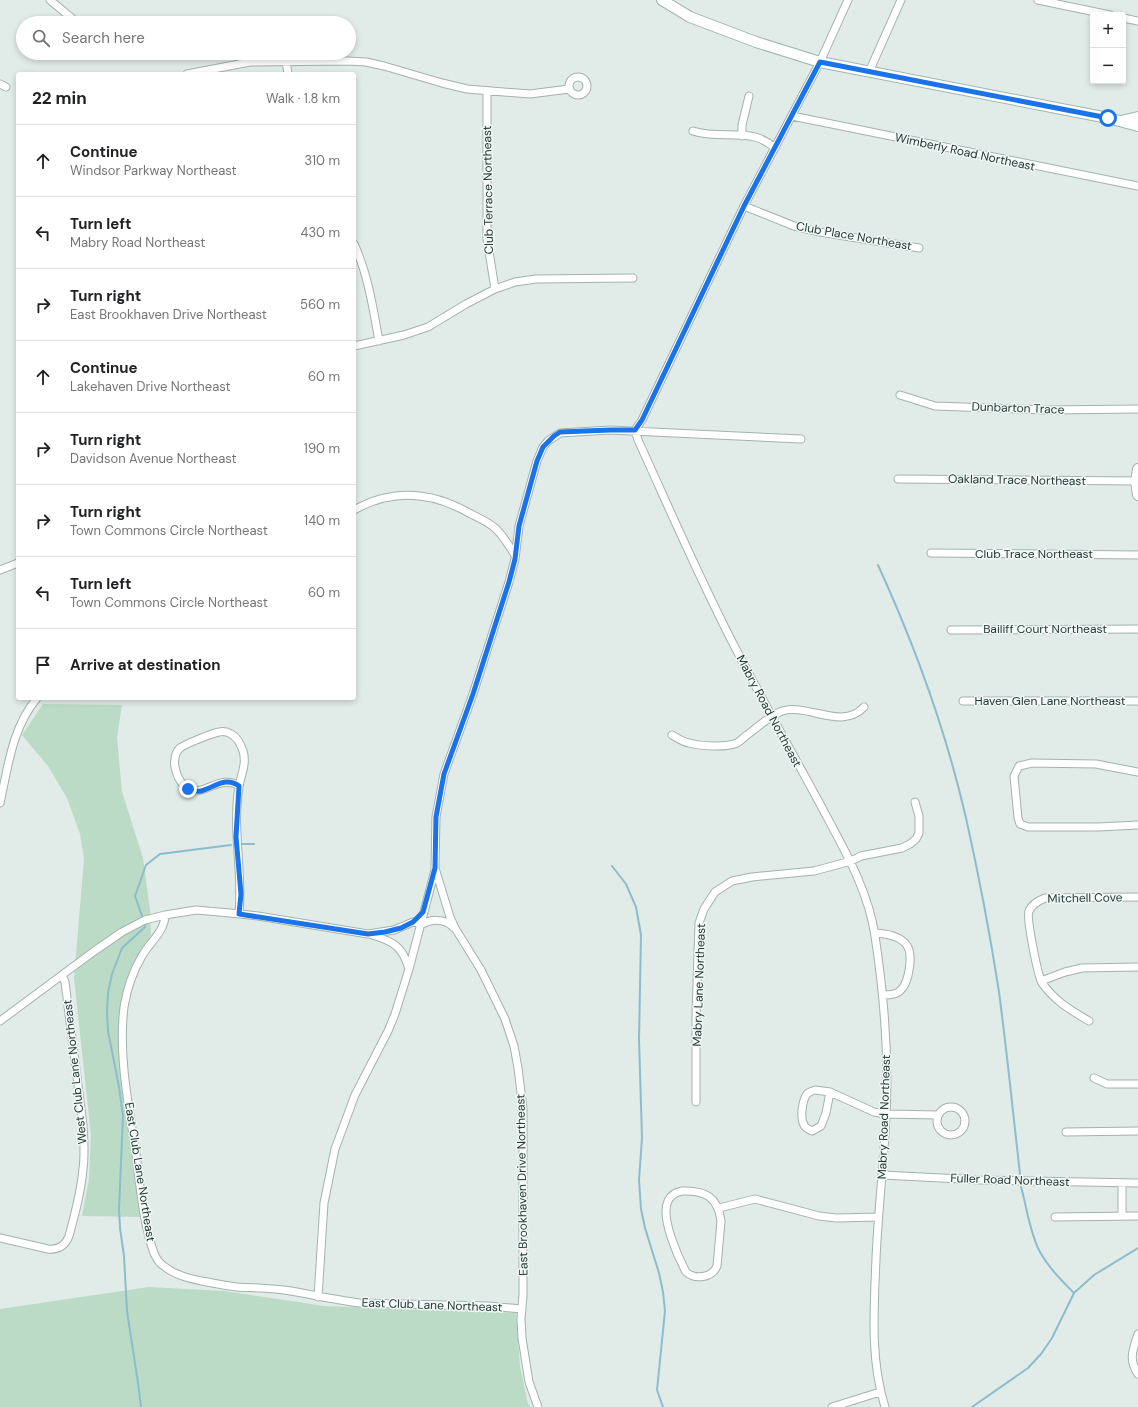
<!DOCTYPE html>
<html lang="en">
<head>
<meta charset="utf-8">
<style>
	body { margin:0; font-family:"DM Sans",sans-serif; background:#f2f2f2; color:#202124 }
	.controls { position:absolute; right:12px; top:12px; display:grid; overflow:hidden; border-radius:4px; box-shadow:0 2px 6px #0003 }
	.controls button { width:36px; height:36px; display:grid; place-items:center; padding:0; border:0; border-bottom:1px solid #e0e0e0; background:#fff; color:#202124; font:20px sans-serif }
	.stop { position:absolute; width:12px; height:12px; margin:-9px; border:3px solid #1a73e8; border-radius:50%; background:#fff }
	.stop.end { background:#1a73e8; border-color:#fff; box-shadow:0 1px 4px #0008 }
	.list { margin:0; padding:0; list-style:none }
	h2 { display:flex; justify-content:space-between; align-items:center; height:52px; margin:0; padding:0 16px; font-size:17px }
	h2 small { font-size:13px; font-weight:400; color:#757577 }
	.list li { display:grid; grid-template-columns:26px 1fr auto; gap:12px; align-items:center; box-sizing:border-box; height:72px; padding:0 16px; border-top:1px solid #e0e0e0 }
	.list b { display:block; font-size:15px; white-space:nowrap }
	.list p { margin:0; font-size:13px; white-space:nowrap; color:#757577 }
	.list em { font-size:13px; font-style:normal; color:#757577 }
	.icon { flex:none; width:22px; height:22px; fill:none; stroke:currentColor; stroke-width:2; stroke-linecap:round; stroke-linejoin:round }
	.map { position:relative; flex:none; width:1138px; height:1407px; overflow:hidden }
	.search { position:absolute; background:#fff; box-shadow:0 2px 6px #0003; left:16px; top:16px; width:340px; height:44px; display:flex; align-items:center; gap:10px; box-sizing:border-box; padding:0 14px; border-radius:22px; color:#757577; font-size:15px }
	.panel { position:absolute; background:#fff; box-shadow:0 2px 6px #0003; left:16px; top:72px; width:340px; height:628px; border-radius:4px }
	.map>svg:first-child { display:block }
	.green { fill:#bbdbc6 }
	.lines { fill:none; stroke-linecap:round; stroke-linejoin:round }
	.stream { stroke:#8cbdcd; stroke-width:2 }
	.street-casing { stroke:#a4b2ae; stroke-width:9 }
	.secondary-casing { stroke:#a0b6b0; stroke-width:12 }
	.street { stroke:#fff; stroke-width:7 }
	.secondary { stroke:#fff; stroke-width:10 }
	.route { stroke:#1a73e8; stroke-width:5 }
	.labels { text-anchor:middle; stroke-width:3; stroke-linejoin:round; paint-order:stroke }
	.street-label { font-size:12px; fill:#223a36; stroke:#f1f7f5 }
</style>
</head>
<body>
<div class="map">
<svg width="1138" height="1407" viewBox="0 0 1138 1407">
	<rect width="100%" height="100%" fill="#e1ebe7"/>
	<path class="green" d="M 43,704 L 122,705 L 117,737 L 122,792 L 143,858 L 150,910 L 151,935 L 122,996 L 118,1045 L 141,1217 L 82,1216 L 89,1179 L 91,1135 L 74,978 L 84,859 L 80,834 L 67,798 L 48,766 L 22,735 Z
		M 149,1287 L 224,1291 L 324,1306 L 516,1313 L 520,1366 L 528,1404 L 531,1407 L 0,1407 L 0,1309 Z"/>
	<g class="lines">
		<path class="stream" d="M 878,565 C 915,646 946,731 966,818 C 979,876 990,934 999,992 C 1007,1052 1013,1113 1020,1174
			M 242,844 L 254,844
			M 612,866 L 626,884 L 636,907 L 641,935 L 639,1039 L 642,1138 L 639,1180 L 641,1209 L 645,1228 L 659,1273 L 663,1292 L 665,1311 L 657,1390 L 663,1407
			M 142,916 L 135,896 L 146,865 L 160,854 L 231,845
			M 1021,1187 C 1027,1208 1030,1234 1040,1252 C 1049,1268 1061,1280 1074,1293
			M 141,1407 L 138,1383 L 127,1311 L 124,1256 L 120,1228 L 119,1209 L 123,1116 L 119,1087 L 108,1031 L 107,1012 L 108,993 L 112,974 L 122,948 L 145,927 L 145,926
			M 972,1407 L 1028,1368 L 1041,1354 L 1052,1338 L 1074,1293 L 1094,1275 L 1138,1248"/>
		<defs>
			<path id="street" d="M 50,0 L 74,20
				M 1038,0 L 1110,15
				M 1123,18 L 1138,21
				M 286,61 L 288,74
				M 869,72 L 901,0
				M 187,74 L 250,62 L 348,61 L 366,62 L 384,66 L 442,83 L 467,89 L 530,94 L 569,89
				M569 86a9 9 0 1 1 18 0a9 9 0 1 1-18 0Z
				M 0,84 L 6,87
				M 487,92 L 487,239 L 495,289
				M 792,116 L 1138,186
				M 693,131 C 714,138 735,132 755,137 C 763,139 769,143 775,148
				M 742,136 L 742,125 L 749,96
				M 744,206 L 794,226 L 820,232 L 919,248
				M 354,244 C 368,274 373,308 379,341
				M 354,346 L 404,335 L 428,327 L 466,304 L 495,289 L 515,282 L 536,279 L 633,278
				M 900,395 L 935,406 L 1047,410 L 1138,409
				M 635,430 L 638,440 C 671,512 702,585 739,655 C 765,705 793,754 820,804 C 842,846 868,888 875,936 C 884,995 889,1055 886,1115 C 884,1163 878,1211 876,1259 C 874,1309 870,1359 885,1407
				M 635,430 L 642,420 L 744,206 L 820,62 L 848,0
				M 898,479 L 1136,481
				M 354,510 C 393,488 433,492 471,514 C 479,518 488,522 495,528 C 503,535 509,546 515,555
				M 931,553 L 1138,555
				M 0,570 L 18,563
				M 951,630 L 1138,629
				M 963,701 L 1138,701
				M 672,735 C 677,738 683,742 689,743 C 701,746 725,748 737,743 C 741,741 744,737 747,735 C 758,727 769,716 782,711 C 808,703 842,731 864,707
				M 1138,772 L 1096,764 L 1032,763 L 1019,766 L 1014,776 L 1018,818 L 1020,824 L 1028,827 L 1098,827 L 1138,825
				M 239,786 C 217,770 195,811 178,777 C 176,771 173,765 175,759 C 175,755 177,751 180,748 C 185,744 213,733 219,732 C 223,731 228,732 231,734 C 237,737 241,745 243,751 C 247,764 241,774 239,787 C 232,829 243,872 239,914
				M 0,803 C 8,767 12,728 37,698
				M 165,915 C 165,931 150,942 142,956 C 133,971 127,989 124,1007 C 118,1056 129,1106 136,1154 C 140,1185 143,1223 154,1253 C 156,1258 160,1264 165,1267 C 177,1276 191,1279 207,1282 C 217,1284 227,1286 237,1287 C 255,1288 273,1288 291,1291 C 314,1295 336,1300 360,1303 L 488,1306 L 522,1309
				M 421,925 C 431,919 444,918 453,927
				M 875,933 C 886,934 898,935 906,944 C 914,954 909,983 900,991 C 896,995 888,995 883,995
				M 372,935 C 393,941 403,947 409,969
				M 1041,981 L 1065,972 L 1082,968 L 1138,967
				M 0,1021 L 93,952 L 122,932 L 145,920 L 165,915 L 196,910 L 230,913 L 258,916 L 368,934 L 394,930 L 413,922 L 418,923 L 421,925
				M 1089,1021 C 1069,1009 1056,1002 1042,983 C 1038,976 1026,918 1029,911 C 1032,904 1038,901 1045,898 L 1138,897
				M 1094,1078 L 1107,1084 L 1138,1084
				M 815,1090 L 830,1092 L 826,1113 L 821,1126 L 812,1131 C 809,1129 806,1129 804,1125 C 800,1118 802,1101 807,1094 C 809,1092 812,1091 815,1090 Z
				M 830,1092 L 874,1112 L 886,1114 L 938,1115
				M 696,1102 L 696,1015 L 699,923 L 704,909 L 715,892 L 732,881 L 752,877 L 814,871 L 851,861 L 861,856 L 902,848 L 910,844 L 916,839 L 919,833 L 919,816 L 915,802
				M937 1121a14 14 0 1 1 28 0a14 14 0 1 1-28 0Z
				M 1066,1132 L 1138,1131
				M 882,1175 L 981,1180 L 1138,1183
				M 1122,1183 L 1122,1216
				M 682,1191 C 705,1190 718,1197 721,1221 L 717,1266 C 712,1278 695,1280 686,1272 C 678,1257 660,1217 668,1201 C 671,1195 676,1192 682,1191 Z
				M 719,1208 L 755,1199 L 819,1216 L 836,1218 L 878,1217
				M 1055,1217 L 1138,1216
				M 0,1238 L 48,1249 C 59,1250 65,1246 69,1236 C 75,1214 81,1192 83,1169 C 85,1154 84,1140 83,1125 L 65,982 L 62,975
				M 318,1297 L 324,1203 L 335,1149 L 355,1095 L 388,1031 L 395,1014 L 409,969 L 435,870
				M 1138,1334 C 1133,1350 1128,1359 1138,1374
				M 538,1407 L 529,1382 L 522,1338 L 521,1319 L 523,1295 L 523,1109 L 518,1068 L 514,1046 L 505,1019 L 481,970 L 455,928 L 450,917 L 435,868 L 436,817 L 444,774 L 473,694 L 509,582 L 515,559 L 519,526 L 537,461 L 543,447 L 548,441 L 560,433 L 610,430 L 801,439
				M 832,1407 L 880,1392"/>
			<path id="secondary" d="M 662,0 L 690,17 L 756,42 L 820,62 L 1108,118 L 1138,126
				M 1121,121 L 1138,117
				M 1138,469 L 1136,481 L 1138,495"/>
		</defs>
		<use href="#street" class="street-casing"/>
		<use href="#secondary" class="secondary-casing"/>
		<use href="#street" class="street"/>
		<use href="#secondary" class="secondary"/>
	</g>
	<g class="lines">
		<path class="route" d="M 188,789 C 193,790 197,792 201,791 C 215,787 226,776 239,786 L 236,837 L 241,894 L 239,914 L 368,934 L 385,932 L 401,928 L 413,922 L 423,912 L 435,868 L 436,817 L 444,774 L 473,694 L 509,582 L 515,559 L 519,526 L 537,461 L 543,447 L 554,436 L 560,432 L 610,430 L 635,430 L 642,420 L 744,206 L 820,62 L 1108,118"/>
	</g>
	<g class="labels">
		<g class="street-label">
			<text transform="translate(965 152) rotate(12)" y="4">Wimberly Road Northeast</text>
			<text transform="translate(488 190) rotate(-91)" y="4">Club Terrace Northeast</text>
			<text transform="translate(854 236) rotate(10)" y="4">Club Place Northeast</text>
			<text transform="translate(1018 408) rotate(2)" y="4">Dunbarton Trace</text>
			<text transform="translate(1017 480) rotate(1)" y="4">Oakland Trace Northeast</text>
			<text x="1034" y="558">Club Trace Northeast</text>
			<text x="1045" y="633">Bailiff Court Northeast</text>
			<text x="1050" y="705">Haven Glen Lane Northeast</text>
			<text transform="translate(769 711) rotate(62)" y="4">Mabry Road Northeast</text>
			<text transform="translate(1085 898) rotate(-1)" y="4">Mitchell Cove</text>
			<text transform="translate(699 985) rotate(-88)" y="4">Mabry Lane Northeast</text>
			<text transform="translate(75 1072) rotate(-96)" y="4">West Club Lane Northeast</text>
			<text transform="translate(884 1117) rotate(-88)" y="4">Mabry Road Northeast</text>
			<text transform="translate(140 1172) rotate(81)" y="4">East Club Lane Northeast</text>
			<text transform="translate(1010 1180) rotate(2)" y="4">Fuller Road Northeast</text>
			<text transform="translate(522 1185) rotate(-91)" y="4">East Brookhaven Drive Northeast</text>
			<text transform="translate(432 1305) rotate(2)" y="4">East Club Lane Northeast</text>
		</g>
	</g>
</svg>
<div class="controls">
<button>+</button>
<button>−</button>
</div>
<div class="stop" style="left:1108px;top:118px"></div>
<div class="stop end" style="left:188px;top:789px"></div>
<div class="search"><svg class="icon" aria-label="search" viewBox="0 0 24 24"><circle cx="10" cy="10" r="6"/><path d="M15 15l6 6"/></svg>Search here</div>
<section class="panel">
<h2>22 min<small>Walk · 1.8 km</small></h2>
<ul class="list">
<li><svg class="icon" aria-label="ahead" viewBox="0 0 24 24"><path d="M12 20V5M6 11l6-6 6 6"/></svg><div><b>Continue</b><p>Windsor Parkway Northeast</p></div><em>310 m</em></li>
<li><svg class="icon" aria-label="left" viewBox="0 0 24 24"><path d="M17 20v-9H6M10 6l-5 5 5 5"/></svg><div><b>Turn left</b><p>Mabry Road Northeast</p></div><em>430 m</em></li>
<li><svg class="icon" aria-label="right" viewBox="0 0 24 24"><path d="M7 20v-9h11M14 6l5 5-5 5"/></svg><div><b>Turn right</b><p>East Brookhaven Drive Northeast</p></div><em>560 m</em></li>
<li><svg class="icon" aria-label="ahead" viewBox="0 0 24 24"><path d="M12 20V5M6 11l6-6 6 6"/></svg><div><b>Continue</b><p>Lakehaven Drive Northeast</p></div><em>60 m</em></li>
<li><svg class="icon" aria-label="right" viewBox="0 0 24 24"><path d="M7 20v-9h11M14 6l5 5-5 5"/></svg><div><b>Turn right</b><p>Davidson Avenue Northeast</p></div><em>190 m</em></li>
<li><svg class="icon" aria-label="right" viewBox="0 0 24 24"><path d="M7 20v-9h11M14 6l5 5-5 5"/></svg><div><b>Turn right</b><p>Town Commons Circle Northeast</p></div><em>140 m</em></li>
<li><svg class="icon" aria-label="left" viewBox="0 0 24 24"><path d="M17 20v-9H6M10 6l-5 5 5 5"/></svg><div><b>Turn left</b><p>Town Commons Circle Northeast</p></div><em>60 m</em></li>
<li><svg class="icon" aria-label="arrive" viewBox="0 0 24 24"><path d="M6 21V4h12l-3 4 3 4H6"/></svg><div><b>Arrive at destination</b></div></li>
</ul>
</section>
</div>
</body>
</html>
